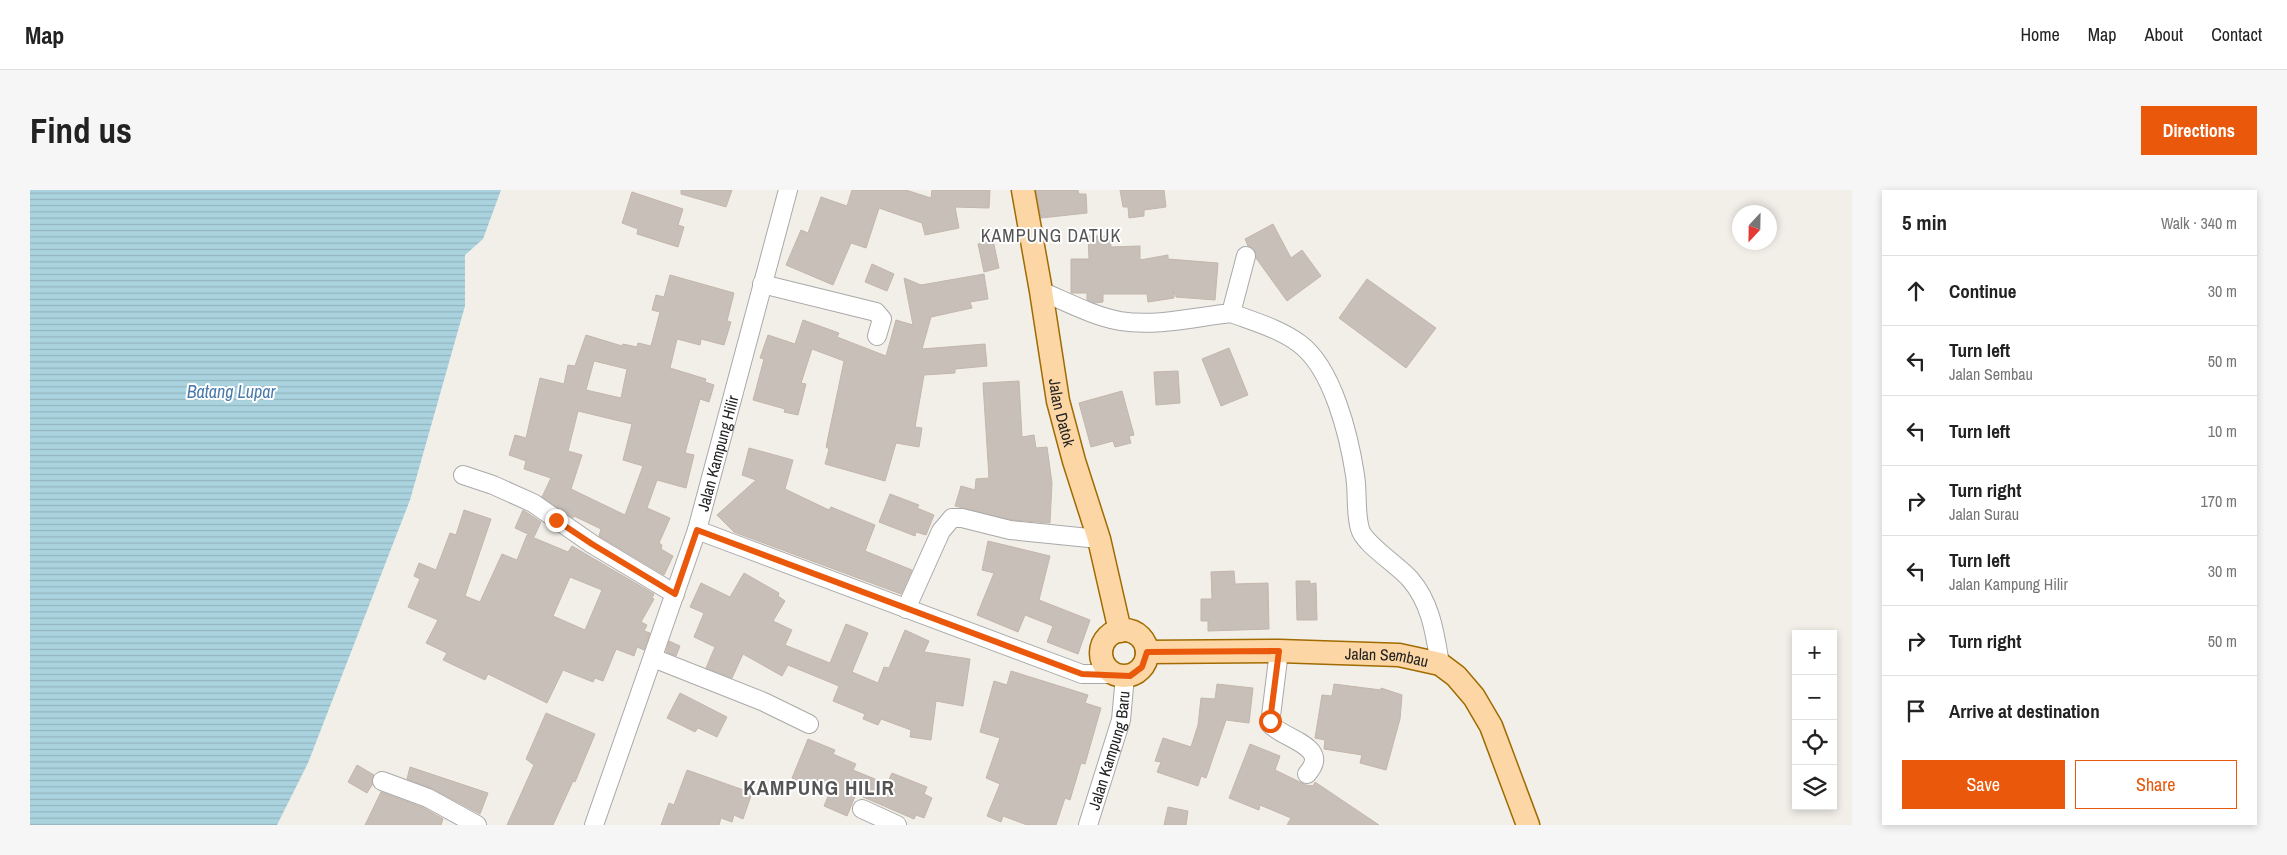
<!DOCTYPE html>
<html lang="en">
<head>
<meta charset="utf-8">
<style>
	body { margin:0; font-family:"Archivo Narrow",sans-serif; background:#f6f6f6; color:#222 }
	.controls { position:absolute; right:15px; bottom:15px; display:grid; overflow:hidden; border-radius:0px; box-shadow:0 2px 8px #0003 }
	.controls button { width:45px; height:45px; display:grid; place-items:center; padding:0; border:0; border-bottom:1px solid #e0e0e0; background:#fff; color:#222; font:25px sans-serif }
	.compass { position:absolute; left:1702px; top:15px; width:45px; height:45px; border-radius:50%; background:#fff; box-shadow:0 2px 8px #0003; rotate:202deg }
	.stop { position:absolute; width:15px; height:15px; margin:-11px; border:4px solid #ea580c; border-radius:50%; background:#fff }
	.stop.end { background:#ea580c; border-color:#fff; box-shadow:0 1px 5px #0008 }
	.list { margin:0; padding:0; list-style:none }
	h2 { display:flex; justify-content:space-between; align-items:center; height:65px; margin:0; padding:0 20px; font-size:21px }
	h2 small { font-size:16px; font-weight:400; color:#767676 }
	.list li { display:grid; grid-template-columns:32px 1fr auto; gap:15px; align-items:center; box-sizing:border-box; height:70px; padding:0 20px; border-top:1px solid #e0e0e0 }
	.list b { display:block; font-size:19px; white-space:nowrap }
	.list p { margin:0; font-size:16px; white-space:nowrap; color:#767676 }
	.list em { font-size:16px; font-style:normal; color:#767676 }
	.actions { display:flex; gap:10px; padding:15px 20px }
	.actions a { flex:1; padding:11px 0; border:1px solid #ea580c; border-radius:0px; text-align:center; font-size:18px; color:#ea580c }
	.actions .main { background:#ea580c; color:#fff }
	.icon { flex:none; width:28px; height:28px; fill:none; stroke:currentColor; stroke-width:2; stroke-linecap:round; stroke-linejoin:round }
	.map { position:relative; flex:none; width:1822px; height:635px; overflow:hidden; border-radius:0px }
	header { display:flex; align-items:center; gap:30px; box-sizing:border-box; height:70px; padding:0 25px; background:#fff; border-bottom:1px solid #e0e0e0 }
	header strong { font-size:24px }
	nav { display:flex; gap:28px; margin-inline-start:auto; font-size:18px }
	.intro { display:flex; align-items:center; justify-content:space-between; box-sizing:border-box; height:120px; padding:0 30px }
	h1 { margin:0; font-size:35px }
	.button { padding:12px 22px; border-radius:0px; background:#ea580c; color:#fff; font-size:18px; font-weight:700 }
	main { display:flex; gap:30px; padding:0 30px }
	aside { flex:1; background:#fff; border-radius:0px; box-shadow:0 2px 8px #0003 }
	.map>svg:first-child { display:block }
	.water { fill:url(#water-rules) }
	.building { fill:#c7bfb8; stroke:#c4b6ab; fill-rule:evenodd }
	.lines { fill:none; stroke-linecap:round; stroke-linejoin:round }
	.minor-casing { stroke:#a9a9a9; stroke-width:20 }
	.major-casing { stroke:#a06b00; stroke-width:25 }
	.minor { stroke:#fff; stroke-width:18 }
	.major { stroke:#fcd6a4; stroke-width:22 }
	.route { stroke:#ea580c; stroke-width:6 }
	.labels { text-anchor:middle; stroke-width:4; stroke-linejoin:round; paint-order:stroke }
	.street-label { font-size:16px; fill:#222; stroke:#fff }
	.neighbourhood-label { font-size:18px; letter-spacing:1px; fill:#555; stroke:#fff }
	.water-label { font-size:18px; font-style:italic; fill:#4a7aab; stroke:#fff }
	.district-label { font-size:21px; font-weight:bold; letter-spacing:1px; fill:#555; stroke:#fff }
</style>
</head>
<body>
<header>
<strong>Map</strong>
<nav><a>Home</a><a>Map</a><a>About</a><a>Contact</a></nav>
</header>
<div class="intro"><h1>Find us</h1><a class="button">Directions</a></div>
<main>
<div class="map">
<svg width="1822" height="635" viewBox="0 0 1822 635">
	<defs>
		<pattern id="water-rules" width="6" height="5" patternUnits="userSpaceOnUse" patternTransform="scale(1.25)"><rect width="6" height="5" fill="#aad3df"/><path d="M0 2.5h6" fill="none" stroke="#92b5bf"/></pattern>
	</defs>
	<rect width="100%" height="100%" fill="#f2efe9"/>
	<path class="water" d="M 0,0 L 471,0 L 453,49 L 435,65 L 435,116 L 380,310 L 278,573 L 247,635 L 0,635 Z"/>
	<path class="building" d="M 651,0 L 702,0 L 696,17 L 651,4 Z
		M 822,0 L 876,0 L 901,8 L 902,0 L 960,0 L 959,18 L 925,17 L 929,38 L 895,45 L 892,33 L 849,18 L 836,58 L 821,53 L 803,95 L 756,75 L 771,40 L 778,43 L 791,7 L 817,16 Z
		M 1006,0 L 1048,0 L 1049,4 L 1056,4 L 1057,23 L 1011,28 Z
		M 1090,0 L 1134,0 L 1136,17 L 1114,20 L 1114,26 L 1099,28 L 1098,17 L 1093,17 Z
		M 602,2 L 653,19 L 648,35 L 654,37 L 648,57 L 607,44 L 608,39 L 592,33 Z
		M 1243,34 L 1261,68 L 1272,60 L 1291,86 L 1257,111 L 1226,68 L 1224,59 L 1218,56 L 1215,49 Z
		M 1058,46 L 1080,46 L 1081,57 L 1110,56 L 1110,70 L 1138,65 L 1138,69 L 1188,73 L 1185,110 L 1146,107 L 1143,100 L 1144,108 L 1118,112 L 1117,104 L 1073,104 L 1073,112 L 1065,113 L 1057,110 L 1057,103 L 1041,103 L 1041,69 L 1059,69 Z
		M 963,50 L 969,78 L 954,82 L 948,54 Z
		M 842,74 L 864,84 L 857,101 L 835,92 Z
		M 954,84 L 958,109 L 940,112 L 942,118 L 901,127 L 892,159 L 955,154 L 957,176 L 925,179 L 925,183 L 894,185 L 885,237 L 892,238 L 889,257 L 866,253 L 855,291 L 795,274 L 799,259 L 796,257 L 814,171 L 782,159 L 771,193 L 776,194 L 768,225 L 754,222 L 755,219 L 723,210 L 734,169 L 730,168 L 738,145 L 765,154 L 773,130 L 809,143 L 807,147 L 856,166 L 866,130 L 883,135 L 874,88 L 891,95 Z
		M 640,85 L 704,103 L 697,131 L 701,132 L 694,155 L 671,149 L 670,155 L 647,149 L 640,178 L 676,189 L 675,192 L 684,195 L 679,212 L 670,209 L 655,263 L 664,265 L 656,298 L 627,290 L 617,318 L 640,328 L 629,353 L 632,355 L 631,359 L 643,366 L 634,385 L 569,346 L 571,339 L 544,326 L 543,328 L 512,307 L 521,288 L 494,279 L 496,271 L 479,265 L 485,245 L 496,248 L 510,188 L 534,194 L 538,175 L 545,176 L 556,145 L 592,156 L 593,154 L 607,157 L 608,153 L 621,156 L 630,122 L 622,120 L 626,105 L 634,107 ZM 564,171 L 597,179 L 591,208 L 556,200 ZM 548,221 L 602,234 L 593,270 L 613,276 L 595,325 L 541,299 L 552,265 L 538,261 Z
		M 1337,89 L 1406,138 L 1376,178 L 1309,128 Z
		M 1199,158 L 1218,205 L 1191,216 L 1172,169 Z
		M 1148,181 L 1150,213 L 1126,215 L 1124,182 Z
		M 989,191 L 992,247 L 1004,245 L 1006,258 L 1017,257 L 1022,293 L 1020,333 L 982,330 L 925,316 L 931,296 L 945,300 L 946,289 L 959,288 L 953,193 Z
		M 1092,201 L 1104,245 L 1099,246 L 1101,253 L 1085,257 L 1083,251 L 1061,257 L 1049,213 Z
		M 719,258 L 763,270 L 755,299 L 799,320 L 801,317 L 845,335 L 835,361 L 882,380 L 871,404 L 704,342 L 687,325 L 726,290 L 712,285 Z
		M 860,304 L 889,315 L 887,318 L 904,325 L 896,345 L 886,342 L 885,346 L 849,332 Z
		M 434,320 L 461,329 L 435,406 L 450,412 L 472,364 L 487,370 L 497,345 L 538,362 L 542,356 L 624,404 L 622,408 L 624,409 L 611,432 L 617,435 L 614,441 L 620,443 L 614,460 L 607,457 L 604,466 L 586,459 L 573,491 L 565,488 L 563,492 L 533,480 L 517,513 L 458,484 L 455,490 L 413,470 L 417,463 L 396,453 L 408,430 L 378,417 L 390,389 L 384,386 L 389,373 L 406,380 L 420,343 L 426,345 ZM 540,387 L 572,400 L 555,440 L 523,426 Z
		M 493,320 L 511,332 L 504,347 L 485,338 Z
		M 958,351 L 1020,366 L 1009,410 L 1060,430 L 1048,464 L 1017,452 L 1023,436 L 995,425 L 988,442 L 947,425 L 964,383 L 952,380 Z
		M 1204,381 L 1205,394 L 1238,393 L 1239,439 L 1178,441 L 1178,431 L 1171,431 L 1171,409 L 1182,409 L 1181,382 Z
		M 714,383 L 749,403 L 748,406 L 755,411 L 743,431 L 762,440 L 755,455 L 800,473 L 816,434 L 838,443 L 822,482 L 848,493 L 854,477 L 859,478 L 875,440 L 899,451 L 894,462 L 940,469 L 933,516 L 906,511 L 901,550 L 880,547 L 881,540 L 851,529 L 848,535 L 833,529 L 835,524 L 803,511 L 809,496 L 758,475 L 752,486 L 713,464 L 702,488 L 676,478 L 685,457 L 664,447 L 674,423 L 660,417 L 671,393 L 700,407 Z
		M 1266,391 L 1280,391 L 1280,394 L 1286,393 L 1287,430 L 1267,430 Z
		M 639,451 L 650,456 L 646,466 L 636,462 Z
		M 981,481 L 1058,505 L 1055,513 L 1071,518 L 1055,574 L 1051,573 L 1040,610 L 1035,608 L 1026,635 L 997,635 L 973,626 L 971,632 L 957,626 L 970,594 L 956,588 L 970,548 L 950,542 L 964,491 L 977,495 Z
		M 1187,494 L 1223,498 L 1219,533 L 1196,530 L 1176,588 L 1171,586 L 1168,596 L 1127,582 L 1131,572 L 1125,571 L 1133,548 L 1161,557 L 1168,535 L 1171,508 L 1185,509 Z
		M 1304,494 L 1351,500 L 1351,498 L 1372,505 L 1370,529 L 1356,580 L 1330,573 L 1332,565 L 1294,559 L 1295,550 L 1285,548 L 1292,505 L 1302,506 Z
		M 650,503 L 697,527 L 687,547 L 668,538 L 665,542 L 637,528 Z
		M 516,523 L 565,544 L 545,592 L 543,591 L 523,635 L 477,635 L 504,575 L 496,569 Z
		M 778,549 L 805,560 L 803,564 L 826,574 L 823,580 L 857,594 L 862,583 L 897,597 L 894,604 L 902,608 L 894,628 L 886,625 L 884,629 L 826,604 L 817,626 L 794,616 L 799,604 L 762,588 Z
		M 1220,554 L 1250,566 L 1245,580 L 1276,595 L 1283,596 L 1285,592 L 1349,635 L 1257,635 L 1261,628 L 1230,615 L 1229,620 L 1199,608 Z
		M 327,575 L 344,585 L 342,595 L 337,603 L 318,592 Z
		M 380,577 L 458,603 L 450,624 L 403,599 L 377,589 Z
		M 657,580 L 722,603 L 713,629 L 704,625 L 702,632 L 691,628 L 689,635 L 631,635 L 639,613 L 644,615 Z
		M 351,602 L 394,618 L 413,629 L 411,635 L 335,635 Z
		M 1138,617 L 1158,621 L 1156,635 L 1134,635 Z"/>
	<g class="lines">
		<defs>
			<g id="minor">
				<path d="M 732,94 L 846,122 L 852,129 L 847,146"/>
				<path d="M 1011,101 C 1037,112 1063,126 1090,131 C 1126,137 1165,127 1201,123 L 1216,66"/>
				<path d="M 1201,123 C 1225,132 1250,139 1270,154 C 1303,179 1319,246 1325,285 C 1328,302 1325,322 1330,339 C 1334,354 1368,375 1380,389 C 1401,413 1405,444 1410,474"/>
				<path d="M 433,285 L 463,295 L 503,313 L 562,354 L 645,404"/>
				<path d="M 667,340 L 1052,484 L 1083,484"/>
				<path d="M 876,419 L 911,341 L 922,328 L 932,328 L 980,340 L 1069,349"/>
				<path d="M 1249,461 L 1240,534 C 1253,549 1302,556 1277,584"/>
				<path d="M 623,468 L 734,512 L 779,534"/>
				<path d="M 352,591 L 398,608 L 447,635"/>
				<path d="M 832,619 L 867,635"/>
				<path id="s1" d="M 564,635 L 667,340 L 758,0"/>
				<path id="s2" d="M 1058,635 L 1091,530 L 1095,486"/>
			</g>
			<g id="major">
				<path id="s3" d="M 993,0 L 1011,101 L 1028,211 L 1044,271 L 1069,349 L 1090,441"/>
				<circle cx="1094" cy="463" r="23"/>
				<path id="s4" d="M 1117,462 L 1249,461 L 1369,465 L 1410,474 L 1426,486 L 1444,507 L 1461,536 L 1498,635"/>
			</g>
		</defs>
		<use href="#minor" class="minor-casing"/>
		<use href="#major" class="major-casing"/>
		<use href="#minor" class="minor"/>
		<use href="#major" class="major"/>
	</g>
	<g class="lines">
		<path class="route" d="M 526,330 L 562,354 L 645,404 L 667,340 L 1052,484 L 1100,486 L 1112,477 L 1117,462 L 1249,461 L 1240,531"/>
	</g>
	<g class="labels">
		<g class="street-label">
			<text dy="6" stroke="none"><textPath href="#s3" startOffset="226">Jalan Datok</textPath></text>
			<text dy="6" stroke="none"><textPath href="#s1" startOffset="392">Jalan Kampung Hilir</textPath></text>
			<text dy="6" stroke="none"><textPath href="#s4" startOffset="240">Jalan Sembau</textPath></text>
			<text dy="6" stroke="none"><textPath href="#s2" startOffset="78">Jalan Kampung Baru</textPath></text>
		</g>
		<g class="neighbourhood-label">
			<text x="1021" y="52">KAMPUNG DATUK</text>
		</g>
		<g class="water-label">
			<text x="201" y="208">Batang Lupar</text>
		</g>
		<g class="district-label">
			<text x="789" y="605">KAMPUNG HILIR</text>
		</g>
	</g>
</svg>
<div class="controls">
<button>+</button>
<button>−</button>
<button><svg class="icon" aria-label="locate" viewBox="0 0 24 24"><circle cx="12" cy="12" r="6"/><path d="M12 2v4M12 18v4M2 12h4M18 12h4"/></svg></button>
<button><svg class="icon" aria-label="layers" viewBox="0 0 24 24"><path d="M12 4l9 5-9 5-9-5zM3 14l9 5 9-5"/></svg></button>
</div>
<svg class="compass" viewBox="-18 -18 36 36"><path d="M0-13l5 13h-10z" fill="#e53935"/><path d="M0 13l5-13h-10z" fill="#767676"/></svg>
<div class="stop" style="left:1240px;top:531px"></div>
<div class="stop end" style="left:526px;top:330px"></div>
</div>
<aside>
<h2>5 min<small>Walk · 340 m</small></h2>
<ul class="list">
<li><svg class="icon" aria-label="ahead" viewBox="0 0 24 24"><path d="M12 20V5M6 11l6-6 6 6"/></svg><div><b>Continue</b></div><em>30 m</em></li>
<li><svg class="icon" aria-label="left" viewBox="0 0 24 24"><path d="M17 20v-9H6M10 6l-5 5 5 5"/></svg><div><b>Turn left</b><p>Jalan Sembau</p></div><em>50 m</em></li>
<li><svg class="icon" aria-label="left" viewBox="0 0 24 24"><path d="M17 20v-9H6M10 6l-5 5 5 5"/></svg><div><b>Turn left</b></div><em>10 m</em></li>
<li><svg class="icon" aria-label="right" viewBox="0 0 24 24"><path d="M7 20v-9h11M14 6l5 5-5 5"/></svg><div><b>Turn right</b><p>Jalan Surau</p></div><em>170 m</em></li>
<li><svg class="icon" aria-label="left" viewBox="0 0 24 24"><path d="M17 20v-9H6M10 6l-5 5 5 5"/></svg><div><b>Turn left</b><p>Jalan Kampung Hilir</p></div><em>30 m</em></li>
<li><svg class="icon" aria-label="right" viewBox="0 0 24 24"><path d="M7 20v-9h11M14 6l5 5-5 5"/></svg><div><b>Turn right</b></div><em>50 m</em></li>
<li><svg class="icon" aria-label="arrive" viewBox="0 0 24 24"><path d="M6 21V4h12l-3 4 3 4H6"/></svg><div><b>Arrive at destination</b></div></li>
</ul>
<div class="actions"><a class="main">Save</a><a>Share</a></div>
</aside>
</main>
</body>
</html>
